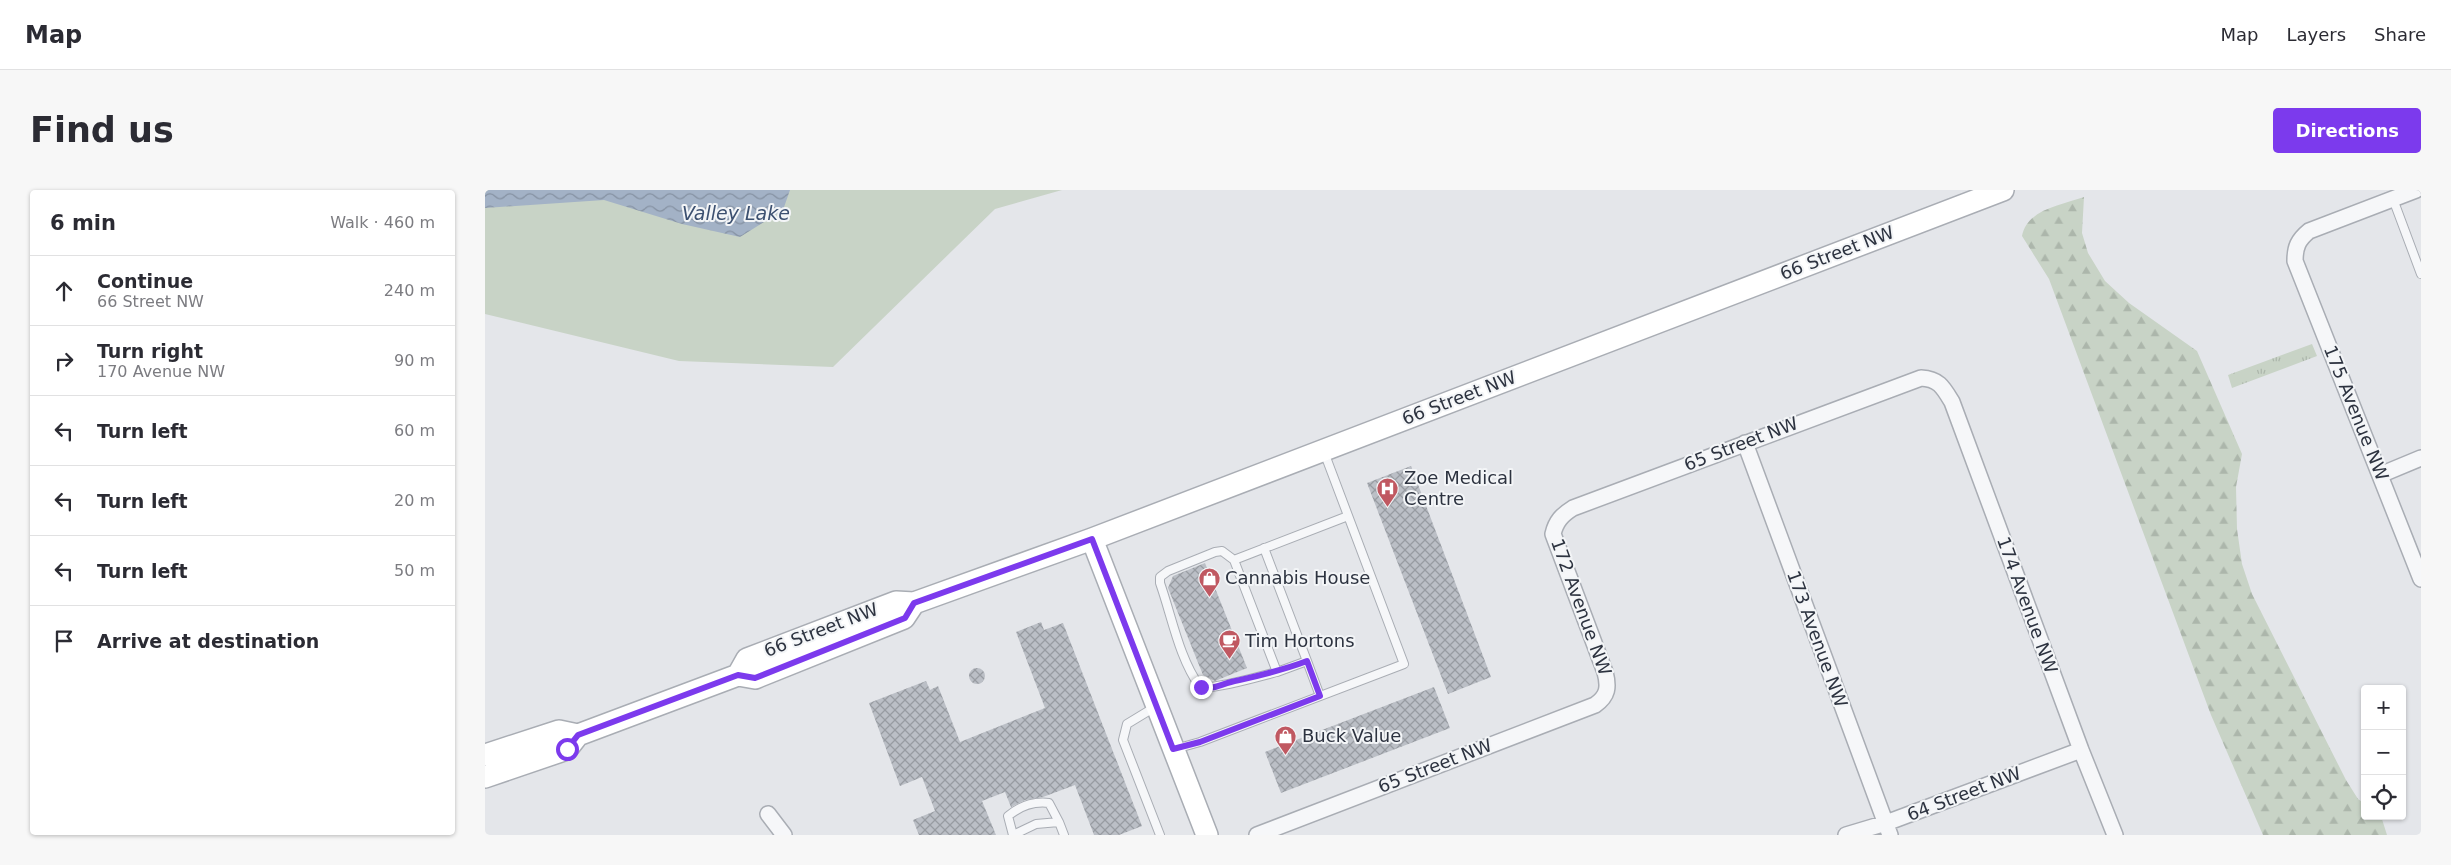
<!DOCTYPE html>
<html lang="en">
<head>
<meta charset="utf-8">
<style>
	body { margin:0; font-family:"DejaVu Sans",sans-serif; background:#f7f7f7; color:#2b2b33 }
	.controls { position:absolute; right:15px; bottom:15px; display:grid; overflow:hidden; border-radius:5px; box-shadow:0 1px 4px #0004 }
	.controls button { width:45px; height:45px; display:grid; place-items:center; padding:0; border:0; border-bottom:1px solid #e1e1e2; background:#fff; color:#2b2b33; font:25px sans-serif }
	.stop { position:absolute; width:15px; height:15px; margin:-11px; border:4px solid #7c3aed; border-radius:50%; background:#fff }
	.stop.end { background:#7c3aed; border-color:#fff; box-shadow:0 1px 5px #0008 }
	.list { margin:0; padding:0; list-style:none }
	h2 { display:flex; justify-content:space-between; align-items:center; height:65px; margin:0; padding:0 20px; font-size:21px }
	h2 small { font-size:16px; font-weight:400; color:#7c7c81 }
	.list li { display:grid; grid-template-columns:32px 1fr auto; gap:15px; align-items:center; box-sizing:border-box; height:70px; padding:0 20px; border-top:1px solid #e1e1e2 }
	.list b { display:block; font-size:19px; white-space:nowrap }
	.list p { margin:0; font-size:16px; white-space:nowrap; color:#7c7c81 }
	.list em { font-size:16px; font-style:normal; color:#7c7c81 }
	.icon { flex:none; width:28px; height:28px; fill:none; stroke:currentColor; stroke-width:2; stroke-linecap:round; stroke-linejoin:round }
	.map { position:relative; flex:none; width:1936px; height:645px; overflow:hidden; border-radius:5px }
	header { display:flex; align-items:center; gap:30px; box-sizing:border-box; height:70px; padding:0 25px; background:#fff; border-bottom:1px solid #e1e1e2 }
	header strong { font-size:24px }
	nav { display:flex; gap:28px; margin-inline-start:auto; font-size:18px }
	.intro { display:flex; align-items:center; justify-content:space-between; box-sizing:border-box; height:120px; padding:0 30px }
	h1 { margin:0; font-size:35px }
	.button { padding:12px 22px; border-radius:5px; background:#7c3aed; color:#fff; font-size:18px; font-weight:700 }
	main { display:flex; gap:30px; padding:0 30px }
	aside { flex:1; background:#fff; border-radius:5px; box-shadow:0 1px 4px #0004 }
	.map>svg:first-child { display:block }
	.grass { fill:url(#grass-tufts) }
	.forest { fill:url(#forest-firs) }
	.park { fill:#c8d3c6 }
	.water { fill:url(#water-waves) }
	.building { fill:url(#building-cross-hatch) }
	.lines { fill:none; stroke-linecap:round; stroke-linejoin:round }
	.lane-casing { stroke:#a9adb4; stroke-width:10 }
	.street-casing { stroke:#a9adb4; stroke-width:18 }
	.secondary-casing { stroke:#a9adb4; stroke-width:24 }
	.lane { stroke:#f6f7f9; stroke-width:8 }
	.street { stroke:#f6f7f9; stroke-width:15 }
	.secondary { stroke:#fff; stroke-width:21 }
	.route { stroke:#7c3aed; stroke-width:6 }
	.labels { text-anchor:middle; stroke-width:4; stroke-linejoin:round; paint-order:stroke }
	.street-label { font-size:18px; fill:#2d3340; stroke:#f3f5f7 }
	.poi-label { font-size:18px; fill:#2d3340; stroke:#f3f5f7; text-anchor:start }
	.water-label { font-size:19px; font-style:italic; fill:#3c5070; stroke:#f3f5f7 }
</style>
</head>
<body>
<header>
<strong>Map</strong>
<nav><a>Map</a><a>Layers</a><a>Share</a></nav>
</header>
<div class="intro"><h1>Find us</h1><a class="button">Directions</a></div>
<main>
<aside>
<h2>6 min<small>Walk · 460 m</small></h2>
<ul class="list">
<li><svg class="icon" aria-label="ahead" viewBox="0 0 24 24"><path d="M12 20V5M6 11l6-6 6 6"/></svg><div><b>Continue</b><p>66 Street NW</p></div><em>240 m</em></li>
<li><svg class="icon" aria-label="right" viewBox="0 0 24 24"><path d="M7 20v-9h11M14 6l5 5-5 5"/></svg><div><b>Turn right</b><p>170 Avenue NW</p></div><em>90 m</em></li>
<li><svg class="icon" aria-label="left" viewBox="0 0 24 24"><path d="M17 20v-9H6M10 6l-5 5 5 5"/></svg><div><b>Turn left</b></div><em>60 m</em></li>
<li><svg class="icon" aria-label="left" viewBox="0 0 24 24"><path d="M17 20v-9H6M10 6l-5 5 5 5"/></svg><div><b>Turn left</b></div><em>20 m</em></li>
<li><svg class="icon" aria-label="left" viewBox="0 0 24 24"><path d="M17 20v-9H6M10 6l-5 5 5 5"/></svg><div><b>Turn left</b></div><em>50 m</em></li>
<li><svg class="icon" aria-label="arrive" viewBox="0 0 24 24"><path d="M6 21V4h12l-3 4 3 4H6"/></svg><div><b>Arrive at destination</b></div></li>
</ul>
</aside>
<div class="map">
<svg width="1936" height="645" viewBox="0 0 1936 645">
	<defs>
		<pattern id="grass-tufts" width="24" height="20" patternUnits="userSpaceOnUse" patternTransform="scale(1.25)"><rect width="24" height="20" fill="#c8d3c6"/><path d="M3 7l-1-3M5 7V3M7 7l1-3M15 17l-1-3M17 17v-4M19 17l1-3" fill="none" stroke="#acb6ab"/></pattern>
		<pattern id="forest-firs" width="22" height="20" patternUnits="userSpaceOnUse" patternTransform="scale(1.25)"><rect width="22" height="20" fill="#c8d3c6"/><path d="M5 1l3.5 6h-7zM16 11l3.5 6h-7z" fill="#acb6ab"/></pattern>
		<pattern id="water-waves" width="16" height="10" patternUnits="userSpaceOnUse" patternTransform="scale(1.25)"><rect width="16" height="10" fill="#a3b2c6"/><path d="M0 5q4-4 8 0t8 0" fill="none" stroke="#8591a2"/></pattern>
		<pattern id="building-cross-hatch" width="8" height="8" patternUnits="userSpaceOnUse" patternTransform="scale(1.25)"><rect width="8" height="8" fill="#bbbfc6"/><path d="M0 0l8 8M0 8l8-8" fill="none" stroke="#989ca2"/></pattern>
	</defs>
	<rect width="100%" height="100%" fill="#e4e6ea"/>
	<path class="grass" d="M 1827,154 L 1832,166 L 1747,198 L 1743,185 Z"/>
	<path class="forest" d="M 1599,7 L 1597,43 L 1603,63 L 1620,91 L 1644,113 L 1712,161 L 1757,264 L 1751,297 L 1752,339 L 1757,374 L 1767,404 L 1861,590 L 1873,609 L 1880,614 L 1880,626 L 1896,626 L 1902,645 L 1778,645 L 1726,525 L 1564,89 L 1537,46 C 1542,19 1577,15 1599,7 Z"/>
	<path class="park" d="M 0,0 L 577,0 L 510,19 L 348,177 L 194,171 L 0,124 Z"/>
	<path class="water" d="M 0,0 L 305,0 L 298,20 L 255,47 L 197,34 L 119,10 L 0,18 Z"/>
	<path class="building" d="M 926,276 L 1006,487 L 963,504 L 882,293 Z
		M 720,373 L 762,478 L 730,491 L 718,485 L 683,398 L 688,386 Z
		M 556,432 L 559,440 L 578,433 L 657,636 L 634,645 L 609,645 L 590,595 L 558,607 L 540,610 L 526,617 L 520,602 L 497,611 L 511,645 L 434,645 L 428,630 L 450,621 L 437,587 L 415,596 L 384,513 L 441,491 L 445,500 L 453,496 L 475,552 L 560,518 L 531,442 Z
		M484 486a8 8 0 1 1 16 0a8 8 0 1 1-16 0Z
		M 949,497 L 965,538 L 796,603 L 780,562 Z"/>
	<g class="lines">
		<defs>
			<path id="lane" d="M 1908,9 L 1936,84
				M 779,358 L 822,471
				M 749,370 L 737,361 L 730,362 L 683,381 L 675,387 L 675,393 C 687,427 694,468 715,497 C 728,500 776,486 792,482
				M 835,506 L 822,471 L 792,482 L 749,370 L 863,326
				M 670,517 L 642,534 L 638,550 L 675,645
				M 690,559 L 715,552 L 919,474 L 839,262
				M 574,632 L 564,613 C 548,611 535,616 523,626 L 528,645 L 551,634 L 574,632 L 579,645"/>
			<path id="street" d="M 1931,0 L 1824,41 C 1813,50 1810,57 1810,71 L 1936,389
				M 1260,253 L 1405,645
				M 1895,285 L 1936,268
				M 283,624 L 299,645
				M 772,645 L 1110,515 C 1123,506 1124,497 1120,482 L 1068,344 C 1071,331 1077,325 1088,318 L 1436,188 C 1454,189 1458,197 1467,212 L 1596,560 L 1630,645
				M 1361,645 L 1401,633 L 1596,560"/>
			<path id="secondary" d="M 607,349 L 722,645
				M 253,485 L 262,469 L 411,412 L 429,413 L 607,349 L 1518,0
				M 0,565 L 74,541 L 93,545 L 253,485 L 270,488 L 419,428 L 429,413
				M 0,587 L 82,559 L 93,545"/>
		</defs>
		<use href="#lane" class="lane-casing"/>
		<use href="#street" class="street-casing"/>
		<use href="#secondary" class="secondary-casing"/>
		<use href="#lane" class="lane"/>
		<use href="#street" class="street"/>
		<use href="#secondary" class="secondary"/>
	</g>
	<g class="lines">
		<path class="route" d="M 82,559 L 93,545 L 253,485 L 270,488 L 420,428 L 429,413 L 607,349 L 688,559 L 715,552 L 835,506 L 822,471 C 796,481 772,486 746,492 C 734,495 727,500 716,497"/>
	</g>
	<defs>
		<symbol id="hospital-pin" viewBox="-11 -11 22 30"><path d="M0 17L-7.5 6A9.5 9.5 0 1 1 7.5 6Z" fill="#c05861" stroke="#f3f5f7"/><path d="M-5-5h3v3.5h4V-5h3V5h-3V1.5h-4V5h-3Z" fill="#fff"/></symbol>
		<symbol id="shop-pin" viewBox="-11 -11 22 30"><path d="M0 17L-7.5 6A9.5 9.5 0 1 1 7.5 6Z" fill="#c05861" stroke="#f3f5f7"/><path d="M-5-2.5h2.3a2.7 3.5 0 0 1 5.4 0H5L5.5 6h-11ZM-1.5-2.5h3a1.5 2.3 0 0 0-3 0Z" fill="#fff"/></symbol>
		<symbol id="cafe-pin" viewBox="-11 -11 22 30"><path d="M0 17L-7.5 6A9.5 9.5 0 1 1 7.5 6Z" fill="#c05861" stroke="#f3f5f7"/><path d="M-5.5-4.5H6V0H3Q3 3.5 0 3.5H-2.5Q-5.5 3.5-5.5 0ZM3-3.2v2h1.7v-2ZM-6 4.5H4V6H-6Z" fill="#fff"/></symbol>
	</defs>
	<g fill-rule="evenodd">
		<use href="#hospital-pin" x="890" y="286" width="25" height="34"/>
		<use href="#shop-pin" x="712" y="376" width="25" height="34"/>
		<use href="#cafe-pin" x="732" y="438" width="25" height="34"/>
		<use href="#shop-pin" x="788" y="534" width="25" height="34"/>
	</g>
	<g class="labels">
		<g class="street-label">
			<text transform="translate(1352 63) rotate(-21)" y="6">66 Street NW</text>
			<text transform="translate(974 208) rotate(-21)" y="6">66 Street NW</text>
			<text transform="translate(1871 223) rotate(68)" y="6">175 Avenue NW</text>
			<text transform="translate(1256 254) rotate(-21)" y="6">65 Street NW</text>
			<text transform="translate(1542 415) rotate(70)" y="6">174 Avenue NW</text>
			<text transform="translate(1096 417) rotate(70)" y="6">172 Avenue NW</text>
			<text transform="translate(336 440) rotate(-21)" y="6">66 Street NW</text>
			<text transform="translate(1332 449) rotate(70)" y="6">173 Avenue NW</text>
			<text transform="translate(950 576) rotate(-21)" y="6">65 Street NW</text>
			<text transform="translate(1479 604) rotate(-21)" y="6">64 Street NW</text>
		</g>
		<g class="poi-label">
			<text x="919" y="294">Zoe Medical<tspan x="919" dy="21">Centre</tspan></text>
			<text x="740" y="394">Cannabis House</text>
			<text x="760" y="457">Tim Hortons</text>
			<text x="817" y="552">Buck Value</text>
		</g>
		<g class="water-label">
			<text x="251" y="30">Valley Lake</text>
		</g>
	</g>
</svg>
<div class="controls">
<button>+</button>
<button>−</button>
<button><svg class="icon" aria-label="locate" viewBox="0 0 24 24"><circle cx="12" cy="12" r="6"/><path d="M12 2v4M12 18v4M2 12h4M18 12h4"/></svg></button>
</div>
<div class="stop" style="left:82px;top:559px"></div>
<div class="stop end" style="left:716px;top:497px"></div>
</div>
</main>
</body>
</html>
